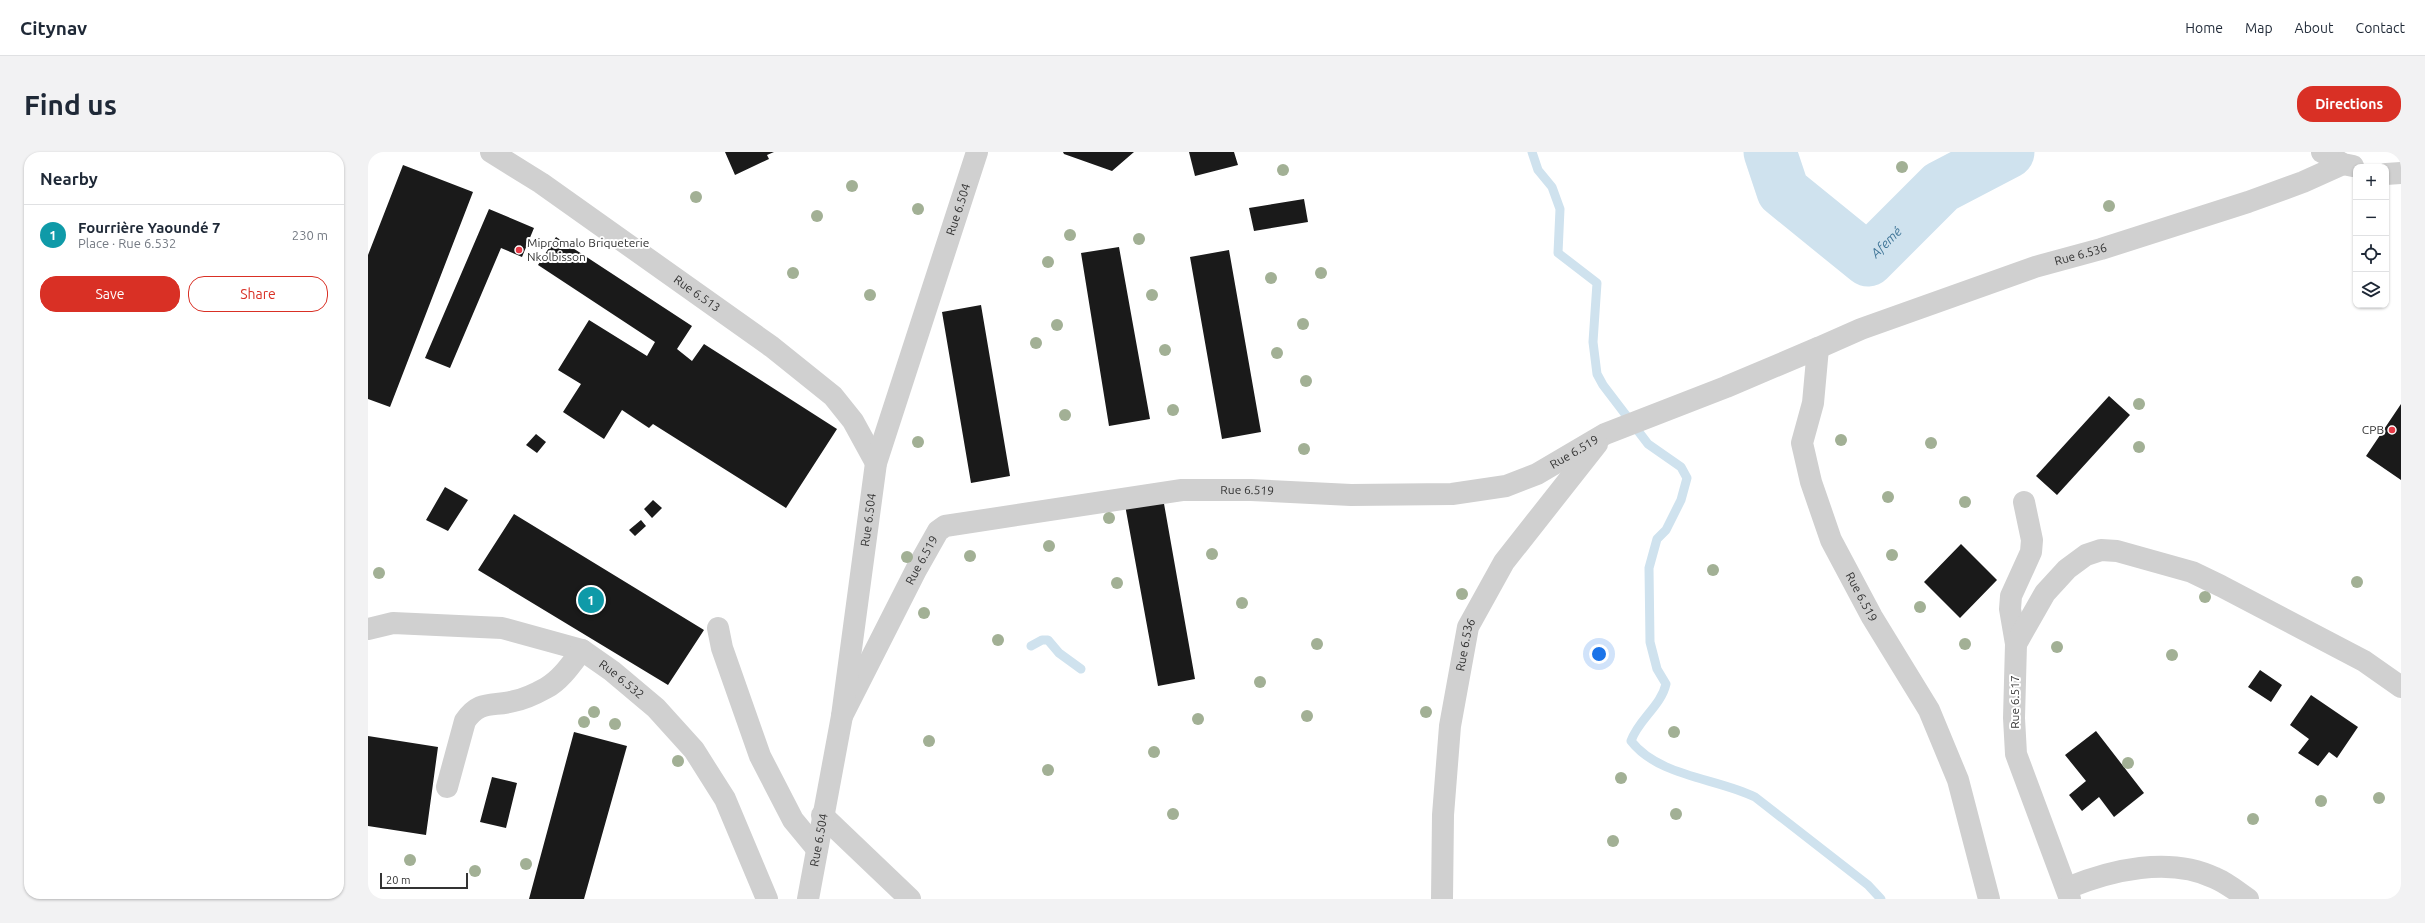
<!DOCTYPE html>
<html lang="en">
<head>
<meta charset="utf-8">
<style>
	body { margin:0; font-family:Ubuntu,sans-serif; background:#f2f2f3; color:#1f2937 }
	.controls { position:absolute; right:12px; top:12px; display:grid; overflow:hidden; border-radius:8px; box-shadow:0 1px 3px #0004 }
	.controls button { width:36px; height:36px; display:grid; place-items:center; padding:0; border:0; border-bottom:1px solid #e0e1e3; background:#fff; color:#1f2937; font:20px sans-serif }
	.scale { position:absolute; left:12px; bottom:10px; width:88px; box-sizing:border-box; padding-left:4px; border:2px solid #333; border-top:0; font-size:11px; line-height:14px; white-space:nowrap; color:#333; -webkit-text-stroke:3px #fff; paint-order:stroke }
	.you { position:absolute; left:1231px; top:502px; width:14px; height:14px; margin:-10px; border:3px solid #fff; border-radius:50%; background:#1a73e8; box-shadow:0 0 0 6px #1a73e833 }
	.badge { display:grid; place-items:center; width:26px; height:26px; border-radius:50%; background:#d93025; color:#fff; font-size:13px; font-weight:700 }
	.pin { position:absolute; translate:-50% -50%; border:2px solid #fff; box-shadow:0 1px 4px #0006 }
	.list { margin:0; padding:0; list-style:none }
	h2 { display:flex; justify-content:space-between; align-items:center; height:52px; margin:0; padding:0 16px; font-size:17px }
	h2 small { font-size:13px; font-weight:400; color:#747a83 }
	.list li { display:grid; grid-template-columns:26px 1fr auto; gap:12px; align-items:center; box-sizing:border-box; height:60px; padding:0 16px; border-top:1px solid #e0e1e3 }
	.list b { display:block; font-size:15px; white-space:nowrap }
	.list p { margin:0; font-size:13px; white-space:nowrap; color:#747a83 }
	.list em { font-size:13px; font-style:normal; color:#747a83 }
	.actions { display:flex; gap:8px; padding:12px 16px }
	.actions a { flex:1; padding:9px 0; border:1px solid #d93025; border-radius:16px; text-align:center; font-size:14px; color:#d93025 }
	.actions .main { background:#d93025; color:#fff }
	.icon { flex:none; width:22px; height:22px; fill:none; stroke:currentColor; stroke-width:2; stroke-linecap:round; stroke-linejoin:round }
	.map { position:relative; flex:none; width:2033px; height:747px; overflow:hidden; border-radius:16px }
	header { display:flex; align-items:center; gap:24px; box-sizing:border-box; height:56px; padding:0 20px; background:#fff; border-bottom:1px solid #e0e1e3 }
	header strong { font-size:19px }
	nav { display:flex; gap:22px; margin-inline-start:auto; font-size:14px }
	.intro { display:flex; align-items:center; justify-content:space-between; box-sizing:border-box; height:96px; padding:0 24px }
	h1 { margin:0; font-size:28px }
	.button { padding:10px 18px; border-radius:16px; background:#d93025; color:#fff; font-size:14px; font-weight:700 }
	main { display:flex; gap:24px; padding:0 24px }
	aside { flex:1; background:#fff; border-radius:16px; box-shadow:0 1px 3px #0004 }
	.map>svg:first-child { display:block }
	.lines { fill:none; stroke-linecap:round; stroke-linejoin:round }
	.stream { stroke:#cfe2ee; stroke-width:9 }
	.river { stroke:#cfe2ee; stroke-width:53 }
	.building { fill:#1a1a1a }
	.minor { stroke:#d0d0d0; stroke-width:22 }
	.tree { fill:#a2b095 }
	.poi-dot { fill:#e63946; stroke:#fff; stroke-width:1.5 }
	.labels { text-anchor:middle; stroke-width:4; stroke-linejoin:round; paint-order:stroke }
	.street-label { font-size:12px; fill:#333; stroke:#fff }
	.poi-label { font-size:12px; fill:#333; stroke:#fff; text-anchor:start }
	.water-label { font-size:13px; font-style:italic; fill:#3f7597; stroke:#fff }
</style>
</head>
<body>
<header>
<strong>Citynav</strong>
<nav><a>Home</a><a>Map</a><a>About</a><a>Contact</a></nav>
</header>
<div class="intro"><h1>Find us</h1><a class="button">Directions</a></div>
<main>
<aside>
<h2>Nearby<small></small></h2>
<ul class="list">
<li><span class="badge" style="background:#0f9aa8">1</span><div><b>Fourrière Yaoundé 7</b><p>Place · Rue 6.532</p></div><em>230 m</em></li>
</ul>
<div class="actions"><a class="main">Save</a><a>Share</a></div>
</aside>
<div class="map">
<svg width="2033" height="747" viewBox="0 0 2033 747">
	<rect width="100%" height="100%" fill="#fff"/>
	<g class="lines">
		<path class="stream" d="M 1164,0 L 1170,18 L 1184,35 L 1192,57 L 1190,101 L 1229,131 L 1225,190 L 1229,222 L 1235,233 L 1280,292 L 1313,315 L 1319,326 L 1313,348 L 1298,378 L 1289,387 L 1281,416 L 1282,490 L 1289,517 L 1298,532 C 1293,554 1270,568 1263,589 C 1291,625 1349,626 1387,645 L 1500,733 L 1513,747
			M 663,494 L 674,488 L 680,488 L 691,501 L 713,517"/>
		<path class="river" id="s1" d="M 1402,0 L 1415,39 L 1500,108 L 1573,35 L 1640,0"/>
	</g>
	<path class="building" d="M 357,0 L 406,0 L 399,3 L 401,7 L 367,23 Z
		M 695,0 L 766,0 L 744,19 L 696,2 Z
		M 821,0 L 866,0 L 870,13 L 827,24 Z
		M 35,13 L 105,40 L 22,255 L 0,247 L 0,103 Z
		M 936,47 L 940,70 L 886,79 L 881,56 Z
		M 121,57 L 166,76 L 154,105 L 133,96 L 82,216 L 57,206 Z
		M 188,85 L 324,174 L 309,197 L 324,209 L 336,192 L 469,277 L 418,356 L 285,272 L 281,276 L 254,258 L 236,287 L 195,260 L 213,232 L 190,218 L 221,168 L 279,204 L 287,190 L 170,113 Z
		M 751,95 L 782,267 L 741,274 L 713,101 Z
		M 861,98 L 893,280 L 854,287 L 822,105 Z
		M 613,153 L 642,324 L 603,331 L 574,160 Z
		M 1741,244 L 1762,263 L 1689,343 L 1668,324 Z
		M 2033,252 L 2033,328 L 1998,304 Z
		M 168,282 L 178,290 L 169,301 L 158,293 Z
		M 77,335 L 100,348 L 80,379 L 58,368 Z
		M 795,346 L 827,527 L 790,534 L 757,353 Z
		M 285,348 L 294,356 L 284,366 L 276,357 Z
		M 146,362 L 336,478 L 300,533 L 110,418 Z
		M 273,368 L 278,374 L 267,384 L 261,378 Z
		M 1593,392 L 1629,428 L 1592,466 L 1556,430 Z
		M 1892,518 L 1914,533 L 1903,550 L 1880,535 Z
		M 1943,543 L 1990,575 L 1969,606 L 1961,600 L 1950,614 L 1930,601 L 1941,587 L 1922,573 Z
		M 1728,579 L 1776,641 L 1746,665 L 1731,645 L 1714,659 L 1701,643 L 1718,629 L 1697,603 Z
		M 206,580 L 259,594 L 216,747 L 161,747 Z
		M 0,584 L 70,595 L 58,683 L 0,674 Z
		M 124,625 L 149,631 L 138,676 L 112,670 Z"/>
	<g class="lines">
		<g class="minor">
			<path id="s2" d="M 123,0 L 173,31 L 404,195 L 465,244 L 485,269 L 508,311"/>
			<path d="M 1954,0 L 1975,12 L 1985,14"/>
			<path d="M 2018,22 L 2033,21"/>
			<path id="s3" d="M 1450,196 L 1493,177 L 1667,115 L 1733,97 L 1880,50 L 1935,30 L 1975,12"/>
			<path d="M 1656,350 L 1664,388 L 1663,400 L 1643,444 L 1642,457 L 1648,492 L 1646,566 L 1648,602 L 1702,747"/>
			<path d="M 350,476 L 354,496 L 392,604 L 425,668 L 449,697"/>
			<path id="s4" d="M 0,477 L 25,471 L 134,476 L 214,498 L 244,519 L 288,556 L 326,598 L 357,647 L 399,747"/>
			<path d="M 1648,492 L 1677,441 L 1699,417 L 1718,403 L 1733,398 L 1749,399 L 1824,420 L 1853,434 L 1996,509 L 2033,535"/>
			<path id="s5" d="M 474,564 L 548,418 L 570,379 L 577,374 L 814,338 L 883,338 L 983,343 L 1084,342 L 1138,334 L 1169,322 L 1237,282 L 1358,235 L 1450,196 L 1445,251 L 1434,291 L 1443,330 L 1463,388 L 1504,465 L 1561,558 L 1590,628 L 1621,747"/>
			<path d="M 79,635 L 97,569 C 112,547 125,555 146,549 C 157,547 169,541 178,536 C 193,528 204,511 214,498"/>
			<path d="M 454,663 L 542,747"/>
			<path d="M 1699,736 C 1743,718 1801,704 1847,726 C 1859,731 1870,740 1880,747"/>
			<path id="s6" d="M 440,747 L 474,564 L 508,311 L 609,0"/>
			<path id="s7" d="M 1074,747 L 1075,663 L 1082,574 L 1100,475 L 1136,410 L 1229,292"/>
		</g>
	</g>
	<g class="tree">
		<circle cx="1534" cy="15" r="6"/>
		<circle cx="915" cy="18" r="6"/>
		<circle cx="484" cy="34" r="6"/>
		<circle cx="328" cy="45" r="6"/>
		<circle cx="1741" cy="54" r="6"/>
		<circle cx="550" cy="57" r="6"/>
		<circle cx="449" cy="64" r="6"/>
		<circle cx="702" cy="83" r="6"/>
		<circle cx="771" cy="87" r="6"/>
		<circle cx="680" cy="110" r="6"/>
		<circle cx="425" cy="121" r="6"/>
		<circle cx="953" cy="121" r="6"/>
		<circle cx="903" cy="126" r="6"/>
		<circle cx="502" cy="143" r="6"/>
		<circle cx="784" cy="143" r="6"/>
		<circle cx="935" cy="172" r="6"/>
		<circle cx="689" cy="173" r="6"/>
		<circle cx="668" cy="191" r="6"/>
		<circle cx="797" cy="198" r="6"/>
		<circle cx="909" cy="201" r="6"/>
		<circle cx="938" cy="229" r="6"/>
		<circle cx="1771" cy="252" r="6"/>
		<circle cx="805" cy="258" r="6"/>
		<circle cx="697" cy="263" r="6"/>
		<circle cx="1473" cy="288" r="6"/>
		<circle cx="550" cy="290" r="6"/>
		<circle cx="1563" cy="291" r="6"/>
		<circle cx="1771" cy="295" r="6"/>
		<circle cx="936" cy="297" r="6"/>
		<circle cx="1520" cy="345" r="6"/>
		<circle cx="1597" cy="350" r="6"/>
		<circle cx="741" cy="366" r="6"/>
		<circle cx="681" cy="394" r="6"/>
		<circle cx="844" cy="402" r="6"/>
		<circle cx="1524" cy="403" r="6"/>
		<circle cx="602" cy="404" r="6"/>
		<circle cx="539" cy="405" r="6"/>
		<circle cx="1345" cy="418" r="6"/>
		<circle cx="11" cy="421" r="6"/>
		<circle cx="1989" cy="430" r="6"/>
		<circle cx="749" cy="431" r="6"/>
		<circle cx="1094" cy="442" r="6"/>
		<circle cx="1837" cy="445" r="6"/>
		<circle cx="874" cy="451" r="6"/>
		<circle cx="1552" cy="455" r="6"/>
		<circle cx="556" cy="461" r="6"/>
		<circle cx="630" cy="488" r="6"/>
		<circle cx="949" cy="492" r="6"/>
		<circle cx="1597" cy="492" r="6"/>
		<circle cx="1689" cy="495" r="6"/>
		<circle cx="1804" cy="503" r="6"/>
		<circle cx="892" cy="530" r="6"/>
		<circle cx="226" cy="560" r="6"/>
		<circle cx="1058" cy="560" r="6"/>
		<circle cx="939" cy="564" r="6"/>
		<circle cx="830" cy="567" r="6"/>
		<circle cx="216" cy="570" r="6"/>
		<circle cx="247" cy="572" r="6"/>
		<circle cx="1306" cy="580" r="6"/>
		<circle cx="561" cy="589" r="6"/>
		<circle cx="786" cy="600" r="6"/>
		<circle cx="310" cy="609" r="6"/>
		<circle cx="1760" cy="611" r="6"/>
		<circle cx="680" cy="618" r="6"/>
		<circle cx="1253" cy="626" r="6"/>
		<circle cx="2011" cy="646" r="6"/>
		<circle cx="1953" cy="649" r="6"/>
		<circle cx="805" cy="662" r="6"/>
		<circle cx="1308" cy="662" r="6"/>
		<circle cx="1885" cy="667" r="6"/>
		<circle cx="1245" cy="689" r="6"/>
		<circle cx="42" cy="708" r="6"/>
		<circle cx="158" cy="712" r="6"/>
		<circle cx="107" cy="719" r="6"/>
	</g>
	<g class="poi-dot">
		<circle cx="151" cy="98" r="4"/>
		<circle cx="2024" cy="278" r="4"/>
	</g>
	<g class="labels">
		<g class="street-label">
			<text dy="4" stroke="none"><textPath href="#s6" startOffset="708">Rue 6.504</textPath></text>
			<text dy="4" stroke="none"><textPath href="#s3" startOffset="279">Rue 6.536</textPath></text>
			<text dy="4" stroke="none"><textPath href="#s2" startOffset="250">Rue 6.513</textPath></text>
			<text dy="4" stroke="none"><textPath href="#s5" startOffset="858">Rue 6.519</textPath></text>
			<text dy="4" stroke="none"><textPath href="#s5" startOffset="522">Rue 6.519</textPath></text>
			<text dy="4" stroke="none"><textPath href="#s6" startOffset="384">Rue 6.504</textPath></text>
			<text dy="4" stroke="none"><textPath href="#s5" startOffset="175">Rue 6.519</textPath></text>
			<text dy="4" stroke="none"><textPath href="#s5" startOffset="1386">Rue 6.519</textPath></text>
			<text dy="4" stroke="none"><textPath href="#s7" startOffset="256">Rue 6.536</textPath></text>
			<text dy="4" stroke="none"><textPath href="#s4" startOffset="267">Rue 6.532</textPath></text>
			<text transform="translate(1647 550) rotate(-90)" y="4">Rue 6.517</text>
			<text dy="4" stroke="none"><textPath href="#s6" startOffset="60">Rue 6.504</textPath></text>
		</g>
		<g class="poi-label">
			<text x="159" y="95">Mipromalo Briqueterie<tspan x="159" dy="14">Nkolbisson</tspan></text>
			<text x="2016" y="282" text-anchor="end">CPB</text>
		</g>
		<g class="water-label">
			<text dy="5" stroke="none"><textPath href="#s1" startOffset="176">Afemé</textPath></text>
		</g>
	</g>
</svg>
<div class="controls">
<button>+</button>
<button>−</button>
<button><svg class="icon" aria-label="locate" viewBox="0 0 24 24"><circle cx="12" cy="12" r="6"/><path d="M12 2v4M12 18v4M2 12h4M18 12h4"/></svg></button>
<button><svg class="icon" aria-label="layers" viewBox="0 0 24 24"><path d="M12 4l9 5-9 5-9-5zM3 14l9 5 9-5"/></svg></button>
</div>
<div class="scale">20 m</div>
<div class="you"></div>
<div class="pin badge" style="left:223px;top:448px;background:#0f9aa8">1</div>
</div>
</main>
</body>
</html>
